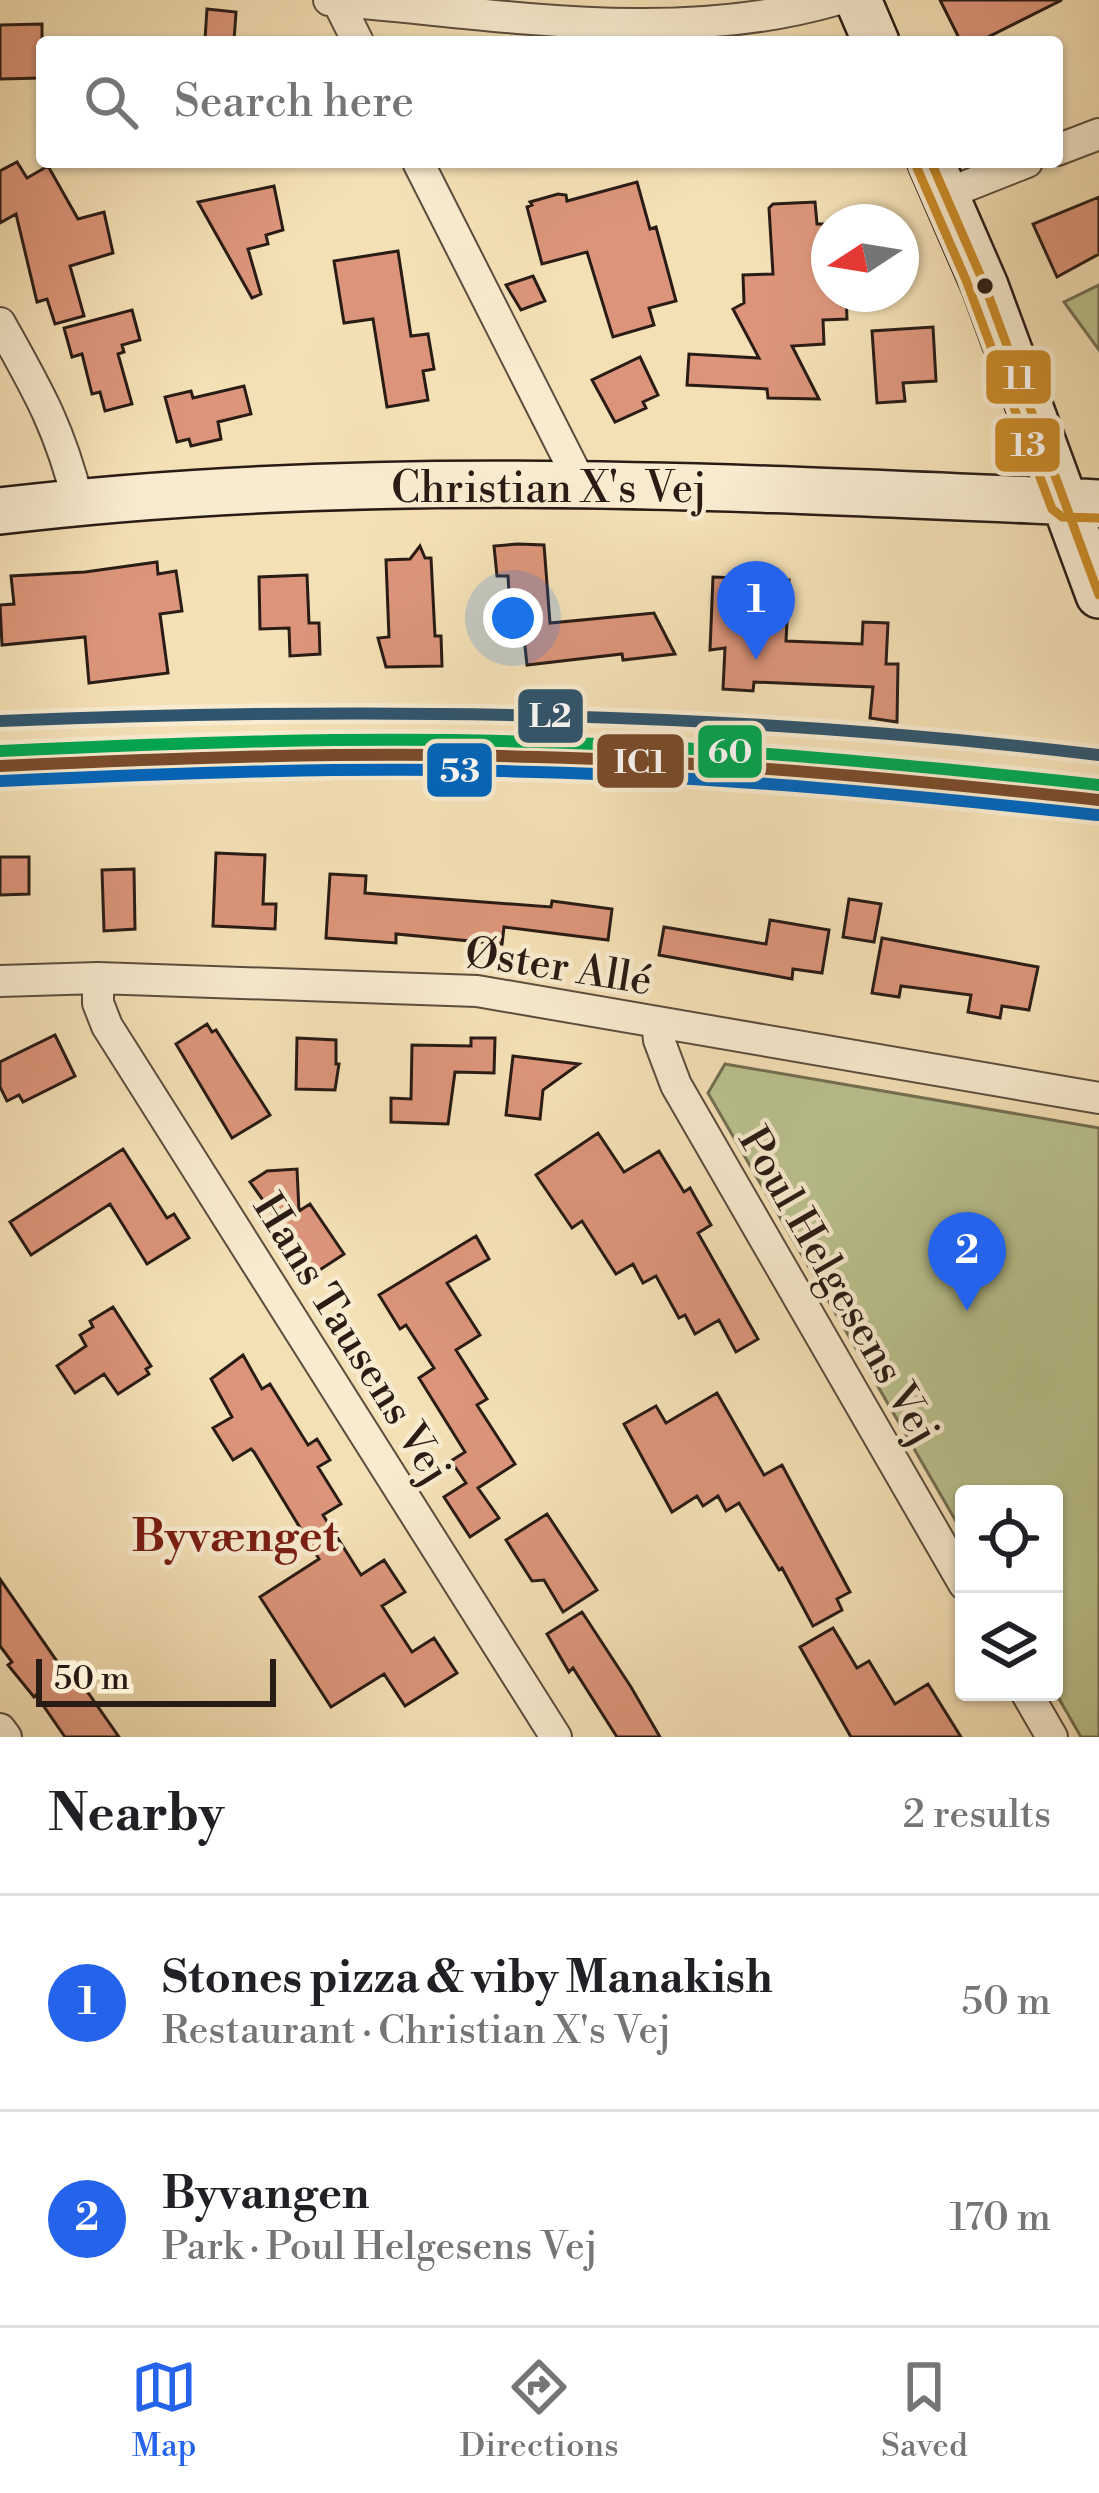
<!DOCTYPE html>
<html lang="en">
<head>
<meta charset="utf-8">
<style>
	body { margin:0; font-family:"Libre Bodoni",serif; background:#f2f2f2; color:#202124 }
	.controls { position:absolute; right:36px; bottom:36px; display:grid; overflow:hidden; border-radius:12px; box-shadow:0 3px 9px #0004 }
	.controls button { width:108px; height:108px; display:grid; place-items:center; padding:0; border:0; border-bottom:3px solid #e0e0e0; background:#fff; color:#202124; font:60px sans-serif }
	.compass { position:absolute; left:811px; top:204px; width:108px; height:108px; border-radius:50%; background:#fff; box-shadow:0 3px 9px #0004; rotate:258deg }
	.scale { position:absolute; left:36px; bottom:30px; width:240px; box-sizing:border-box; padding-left:12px; border:6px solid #291c15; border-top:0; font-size:33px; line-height:42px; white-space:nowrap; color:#291c15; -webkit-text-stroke:9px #f8ebcf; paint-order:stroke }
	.you { position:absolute; left:513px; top:618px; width:42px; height:42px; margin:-30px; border:9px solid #fff; border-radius:50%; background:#1a73e8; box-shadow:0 0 0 18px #1a73e833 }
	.badge { display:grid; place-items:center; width:78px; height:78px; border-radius:50%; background:#2563eb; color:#fff; font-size:39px; font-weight:700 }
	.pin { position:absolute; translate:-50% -99px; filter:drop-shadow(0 3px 6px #0008) }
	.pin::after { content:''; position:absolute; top:63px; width:42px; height:36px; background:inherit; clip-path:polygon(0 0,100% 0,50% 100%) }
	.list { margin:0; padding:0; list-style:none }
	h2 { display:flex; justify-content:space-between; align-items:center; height:156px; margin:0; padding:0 48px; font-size:51px }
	h2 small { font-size:39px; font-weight:400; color:#757577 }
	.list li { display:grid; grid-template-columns:78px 1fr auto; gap:36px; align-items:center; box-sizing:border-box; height:216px; padding:0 48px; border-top:3px solid #e0e0e0 }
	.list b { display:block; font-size:45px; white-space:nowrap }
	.list p { margin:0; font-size:39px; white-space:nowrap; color:#757577 }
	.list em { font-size:39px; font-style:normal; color:#757577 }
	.icon { flex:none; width:66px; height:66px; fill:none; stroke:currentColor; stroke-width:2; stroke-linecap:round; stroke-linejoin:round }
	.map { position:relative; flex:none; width:1099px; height:1737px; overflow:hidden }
	.search { position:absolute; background:#fff; box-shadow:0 3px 9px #0004; left:36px; right:36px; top:36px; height:132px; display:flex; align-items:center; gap:30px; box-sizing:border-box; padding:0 42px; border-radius:12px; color:#757577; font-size:45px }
	.sheet { height:588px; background:#fff }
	nav { display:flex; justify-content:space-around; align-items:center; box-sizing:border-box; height:168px; border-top:3px solid #e0e0e0; background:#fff; font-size:33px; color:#757577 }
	nav a { display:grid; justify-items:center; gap:6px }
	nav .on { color:#2563eb }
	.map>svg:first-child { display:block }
	.green { fill:#bac28e; stroke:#726f52; stroke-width:3 }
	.building { fill:#dc957a; stroke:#291c15; stroke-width:3 }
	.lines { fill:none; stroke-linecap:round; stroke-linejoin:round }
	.street-casing { stroke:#5c4d3d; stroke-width:34 }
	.secondary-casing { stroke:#291c15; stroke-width:50 }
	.street { stroke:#f8ebcf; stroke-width:30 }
	.secondary { stroke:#f8ebcf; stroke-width:45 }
	.bus-1-casing { stroke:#f8ebcf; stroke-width:18 }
	.bus-2-casing { stroke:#f8ebcf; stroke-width:18 }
	.bus-1 { stroke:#ca8a27; stroke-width:9 }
	.bus-2 { stroke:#ca8a27; stroke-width:9 }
	.rail-1-casing { stroke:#f8ebcf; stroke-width:21 }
	.rail-2-casing { stroke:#f8ebcf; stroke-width:21 }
	.rail-3-casing { stroke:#f8ebcf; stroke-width:21 }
	.rail-4-casing { stroke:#f8ebcf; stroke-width:21 }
	.rail-1 { stroke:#30556e; stroke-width:12 }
	.rail-2 { stroke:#7a4b2a; stroke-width:12 }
	.rail-3 { stroke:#0065bd; stroke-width:12 }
	.rail-4 { stroke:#00a651; stroke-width:12 }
	.bus-dot { fill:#291c15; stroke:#f8ebcf; stroke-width:4.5 }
	.labels { text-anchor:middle; stroke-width:9; stroke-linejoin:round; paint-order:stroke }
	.street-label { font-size:42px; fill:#291c15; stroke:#f8ebcf }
	.neighbourhood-label { font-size:45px; font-weight:bold; fill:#7a1f14; stroke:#f8ebcf }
	.line-badge { stroke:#f8ebcf; stroke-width:4.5 }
	.badge-label { font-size:33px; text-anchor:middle; font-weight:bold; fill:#fff }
</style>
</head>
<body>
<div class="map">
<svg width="1099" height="1737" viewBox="0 0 1099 1737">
	<rect width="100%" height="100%" fill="#f4e0b5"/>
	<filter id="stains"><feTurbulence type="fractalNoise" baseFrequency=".00167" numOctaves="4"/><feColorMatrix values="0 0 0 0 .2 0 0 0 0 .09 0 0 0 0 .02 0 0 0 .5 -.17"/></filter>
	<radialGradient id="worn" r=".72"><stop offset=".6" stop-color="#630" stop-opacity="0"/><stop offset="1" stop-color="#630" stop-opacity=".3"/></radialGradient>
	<path class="green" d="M 1099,285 L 1099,350 L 1064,302 Z
		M 725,1064 L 1099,1128 L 1099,1737 L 1081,1737 L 1054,1690 L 1054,1494 L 964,1494 L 964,1535 L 708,1093 Z"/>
	<path class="building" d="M 940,0 L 1062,0 L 978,42 L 961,42 Z
		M 207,9 L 236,12 L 234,41 L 205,39 Z
		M 42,24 L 42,78 L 0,79 L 0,25 Z
		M 17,162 L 27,178 L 48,166 L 78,219 L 104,212 L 113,253 L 70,266 L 84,316 L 55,324 L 47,299 L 37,302 L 16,214 L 0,223 L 0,171 Z
		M 637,182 L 650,229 L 656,227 L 676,301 L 649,308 L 654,325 L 613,337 L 587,252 L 542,264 L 527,207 L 532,205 L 530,202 L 558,194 L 566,195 L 567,201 Z
		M 274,186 L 283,230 L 266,235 L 268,244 L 248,249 L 261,294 L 252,298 L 198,202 Z
		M 1099,197 L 1099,254 L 1057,277 L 1033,224 Z
		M 815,202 L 817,224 L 829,224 L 829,294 L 846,294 L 847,319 L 823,320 L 824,344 L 792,346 L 819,399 L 768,398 L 767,389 L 687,385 L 689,354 L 759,358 L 733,309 L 744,303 L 743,275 L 773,274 L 769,208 L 773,204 Z
		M 398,251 L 411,336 L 428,334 L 434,369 L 423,371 L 428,400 L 387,407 L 373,319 L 344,323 L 334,261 Z
		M 533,276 L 545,301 L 521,310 L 506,285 Z
		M 132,310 L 140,340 L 122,345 L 124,352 L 118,354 L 132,404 L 105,411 L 100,392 L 92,394 L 82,354 L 72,357 L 64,328 Z
		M 933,327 L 936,381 L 903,383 L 905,401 L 877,403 L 872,331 Z
		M 640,357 L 658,395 L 643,402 L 646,408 L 615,422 L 592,380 Z
		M 244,386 L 251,414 L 218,422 L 221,439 L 191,446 L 189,439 L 177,442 L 165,397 L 191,391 L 193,398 Z
		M 518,544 L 544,545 L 550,623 L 654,613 L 675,654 L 623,660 L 622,654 L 527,665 L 519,591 L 509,592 L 508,576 L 497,576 L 494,546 Z
		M 420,546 L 425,558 L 431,558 L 435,636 L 441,636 L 442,666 L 386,667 L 378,638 L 389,637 L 386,560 L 410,559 Z
		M 157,562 L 158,574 L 176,571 L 182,611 L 160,614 L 168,673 L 89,683 L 85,637 L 2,645 L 0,605 L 14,604 L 11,576 L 85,572 Z
		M 307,575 L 309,623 L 319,623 L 320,654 L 290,656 L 289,628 L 260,629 L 259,577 Z
		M 713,577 L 789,580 L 786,641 L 862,644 L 863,622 L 888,623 L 886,664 L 898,664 L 897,722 L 870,718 L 873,687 L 754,682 L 753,691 L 723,689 L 725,648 L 710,650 Z
		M 216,853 L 265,855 L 263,904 L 276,904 L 275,929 L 213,926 Z
		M 0,857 L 29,857 L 29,894 L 0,895 Z
		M 134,869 L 135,929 L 104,931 L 102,870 Z
		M 330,874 L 366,876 L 365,893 L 551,907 L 552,901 L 612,909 L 608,940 L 504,927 L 502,944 L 396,934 L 396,943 L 326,938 Z
		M 849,899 L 881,904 L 874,942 L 843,937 Z
		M 770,920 L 829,930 L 822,973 L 793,969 L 792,979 L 659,955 L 664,927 L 766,944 Z
		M 882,938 L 1038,967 L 1029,1010 L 1002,1006 L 1000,1018 L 968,1012 L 971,995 L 901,986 L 899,997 L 872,993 Z
		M 207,1024 L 212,1032 L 216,1030 L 270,1115 L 232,1138 L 176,1044 Z
		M 55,1035 L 75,1076 L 23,1102 L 19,1095 L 7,1101 L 0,1087 L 0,1062 Z
		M 297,1038 L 336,1040 L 336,1064 L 339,1064 L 335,1090 L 296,1089 Z
		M 471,1038 L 495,1038 L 494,1073 L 455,1072 L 448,1124 L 391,1122 L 391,1098 L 411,1099 L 412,1045 L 471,1046 Z
		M 513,1056 L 579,1064 L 543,1090 L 540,1119 L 506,1115 Z
		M 598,1133 L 624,1172 L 659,1151 L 684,1192 L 690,1188 L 711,1225 L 698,1233 L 758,1339 L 736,1352 L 719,1320 L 695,1334 L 685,1315 L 679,1318 L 656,1276 L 643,1283 L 633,1264 L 616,1274 L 582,1221 L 572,1228 L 536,1175 Z
		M 123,1149 L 167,1218 L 174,1214 L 189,1238 L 147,1264 L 110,1204 L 31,1255 L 10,1222 Z
		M 297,1169 L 299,1211 L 310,1204 L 344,1254 L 315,1273 L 250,1182 L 267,1171 Z
		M 476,1236 L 489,1259 L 447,1283 L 480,1335 L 456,1350 L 487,1399 L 477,1405 L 515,1464 L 478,1488 L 499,1518 L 470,1537 L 444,1497 L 466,1483 L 451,1461 L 465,1452 L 419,1378 L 434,1368 L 406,1325 L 400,1329 L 379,1295 Z
		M 113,1307 L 151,1366 L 146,1369 L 149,1374 L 118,1394 L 104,1374 L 75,1393 L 57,1366 L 86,1346 L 80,1335 L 93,1327 L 90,1321 Z
		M 243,1355 L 262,1389 L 270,1384 L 308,1445 L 317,1439 L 330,1460 L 318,1467 L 341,1504 L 323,1515 L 361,1575 L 384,1560 L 405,1592 L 382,1606 L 412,1652 L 434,1638 L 457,1673 L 405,1706 L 384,1674 L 331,1707 L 260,1597 L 319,1559 L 254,1452 L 251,1449 L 233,1460 L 213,1428 L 232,1417 L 211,1379 Z
		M 717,1393 L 764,1475 L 782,1465 L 850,1592 L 837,1599 L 842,1610 L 813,1626 L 782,1568 L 779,1570 L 739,1503 L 726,1511 L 718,1496 L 703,1506 L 697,1496 L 672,1512 L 624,1424 L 656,1406 L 666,1423 Z
		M 547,1514 L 597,1590 L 563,1612 L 544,1580 L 532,1581 L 506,1540 Z
		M 0,1579 L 70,1680 L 74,1678 L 89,1694 L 119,1737 L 65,1737 L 36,1695 L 34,1697 L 8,1665 L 12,1662 L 0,1646 Z
		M 582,1612 L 631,1687 L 660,1737 L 617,1737 L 573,1668 L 569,1672 L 547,1634 Z
		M 833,1628 L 857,1668 L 869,1661 L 895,1704 L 928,1684 L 961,1737 L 851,1737 L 800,1647 Z"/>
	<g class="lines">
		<defs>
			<path id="street" d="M 329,0 C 495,13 672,47 835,0
				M 337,0 L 358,42
				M 1057,150 L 1099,134
				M 418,162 L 580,482
				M 946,194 L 1027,162
				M 0,323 C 37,389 60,428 78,502
				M 98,978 L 98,1003 L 107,1026 L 556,1737
				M 0,981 L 98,978 L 477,991 L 1099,1098
				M 657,1022 L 659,1040 L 676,1085 L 964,1584
				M 1026,1692 L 1052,1737
				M 0,1729 L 6,1737"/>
			<path id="secondary" d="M 858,0 L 876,42
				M 931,162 L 985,286 L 1099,595
				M 0,511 C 367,467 731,487 1099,503"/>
		</defs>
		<use href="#street" class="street-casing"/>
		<use href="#secondary" class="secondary-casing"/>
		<use href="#street" class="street"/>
		<use href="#secondary" class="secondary"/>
		<defs>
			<path id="bus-1" d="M 931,162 L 985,286 L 1099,595"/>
			<path id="bus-2" d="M 917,168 L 966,280 L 1052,509 L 1062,517 L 1099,518"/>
		</defs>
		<use href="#bus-1" class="bus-1-casing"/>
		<use href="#bus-2" class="bus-2-casing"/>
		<use href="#bus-1" class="bus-1"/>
		<use href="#bus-2" class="bus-2"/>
		<defs>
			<path id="rail-1" d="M 0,721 C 370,706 731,711 1099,755"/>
			<path id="rail-2" d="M 0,766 C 179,758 358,751 537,757 C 725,762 912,780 1099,800"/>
			<path id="rail-3" d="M 1,781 C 179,773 358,766 536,772 C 724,777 911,795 1097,815"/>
			<path id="rail-4" d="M 0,751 C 179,743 358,736 537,742 C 725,747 912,765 1099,785"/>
		</defs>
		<use href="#rail-1" class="rail-1-casing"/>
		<use href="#rail-2" class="rail-2-casing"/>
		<use href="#rail-3" class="rail-3-casing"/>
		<use href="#rail-4" class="rail-4-casing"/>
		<use href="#rail-1" class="rail-1"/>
		<use href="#rail-2" class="rail-2"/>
		<use href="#rail-3" class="rail-3"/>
		<use href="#rail-4" class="rail-4"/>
	</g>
	<circle class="bus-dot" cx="985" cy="286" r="10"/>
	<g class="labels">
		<g class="street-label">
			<text x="549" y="502">Christian X's Vej</text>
			<text transform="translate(559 965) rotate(9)" y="15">Øster Allé</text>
			<text transform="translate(840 1285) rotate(60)" y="15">Poul Helgesens Vej</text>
			<text transform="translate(353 1338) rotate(58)" y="15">Hans Tausens Vej</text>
		</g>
		<g class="neighbourhood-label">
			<text x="235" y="1551">Byvænget</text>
		</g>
	</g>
	<g class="line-badge">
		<rect x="984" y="348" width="69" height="58" rx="12" fill="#ca8a27"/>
		<rect x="993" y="416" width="69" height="58" rx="12" fill="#ca8a27"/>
		<rect x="516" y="687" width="69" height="58" rx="12" fill="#30556e"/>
		<rect x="696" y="723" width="68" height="57" rx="12" fill="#00a651"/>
		<rect x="595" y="732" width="91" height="58" rx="12" fill="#7a4b2a"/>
		<rect x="425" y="741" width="69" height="58" rx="12" fill="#0065bd"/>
	</g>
	<g class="badge-label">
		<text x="1019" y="389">11</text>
		<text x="1028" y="456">13</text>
		<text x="550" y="727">L2</text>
		<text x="730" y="763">60</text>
		<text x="640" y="773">IC1</text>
		<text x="460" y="782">53</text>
	</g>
	<rect width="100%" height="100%" filter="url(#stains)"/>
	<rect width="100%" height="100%" fill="url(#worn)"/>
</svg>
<div class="controls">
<button><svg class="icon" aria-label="locate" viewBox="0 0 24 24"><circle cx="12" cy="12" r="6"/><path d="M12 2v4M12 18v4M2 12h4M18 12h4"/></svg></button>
<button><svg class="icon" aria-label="layers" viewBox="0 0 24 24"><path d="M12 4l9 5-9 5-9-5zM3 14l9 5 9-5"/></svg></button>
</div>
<svg class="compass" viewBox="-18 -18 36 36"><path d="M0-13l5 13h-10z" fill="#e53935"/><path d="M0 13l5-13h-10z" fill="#757577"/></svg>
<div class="scale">50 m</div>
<div class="you"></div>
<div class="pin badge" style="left:756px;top:660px">1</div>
<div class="pin badge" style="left:967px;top:1311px">2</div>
<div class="search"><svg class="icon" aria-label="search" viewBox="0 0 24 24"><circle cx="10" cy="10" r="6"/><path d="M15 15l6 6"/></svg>Search here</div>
</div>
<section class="sheet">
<h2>Nearby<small>2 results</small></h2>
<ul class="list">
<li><span class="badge">1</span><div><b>Stones pizza &amp; viby Manakish</b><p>Restaurant · Christian X's Vej</p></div><em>50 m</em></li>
<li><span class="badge">2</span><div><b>Byvangen</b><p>Park · Poul Helgesens Vej</p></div><em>170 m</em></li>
</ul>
</section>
<nav>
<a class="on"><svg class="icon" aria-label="map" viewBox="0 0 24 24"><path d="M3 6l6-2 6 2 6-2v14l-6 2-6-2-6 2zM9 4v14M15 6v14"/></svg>Map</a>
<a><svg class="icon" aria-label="directions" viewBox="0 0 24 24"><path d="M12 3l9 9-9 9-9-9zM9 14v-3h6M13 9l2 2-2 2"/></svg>Directions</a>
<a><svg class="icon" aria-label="saved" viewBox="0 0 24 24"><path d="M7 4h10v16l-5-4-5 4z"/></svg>Saved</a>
</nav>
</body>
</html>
